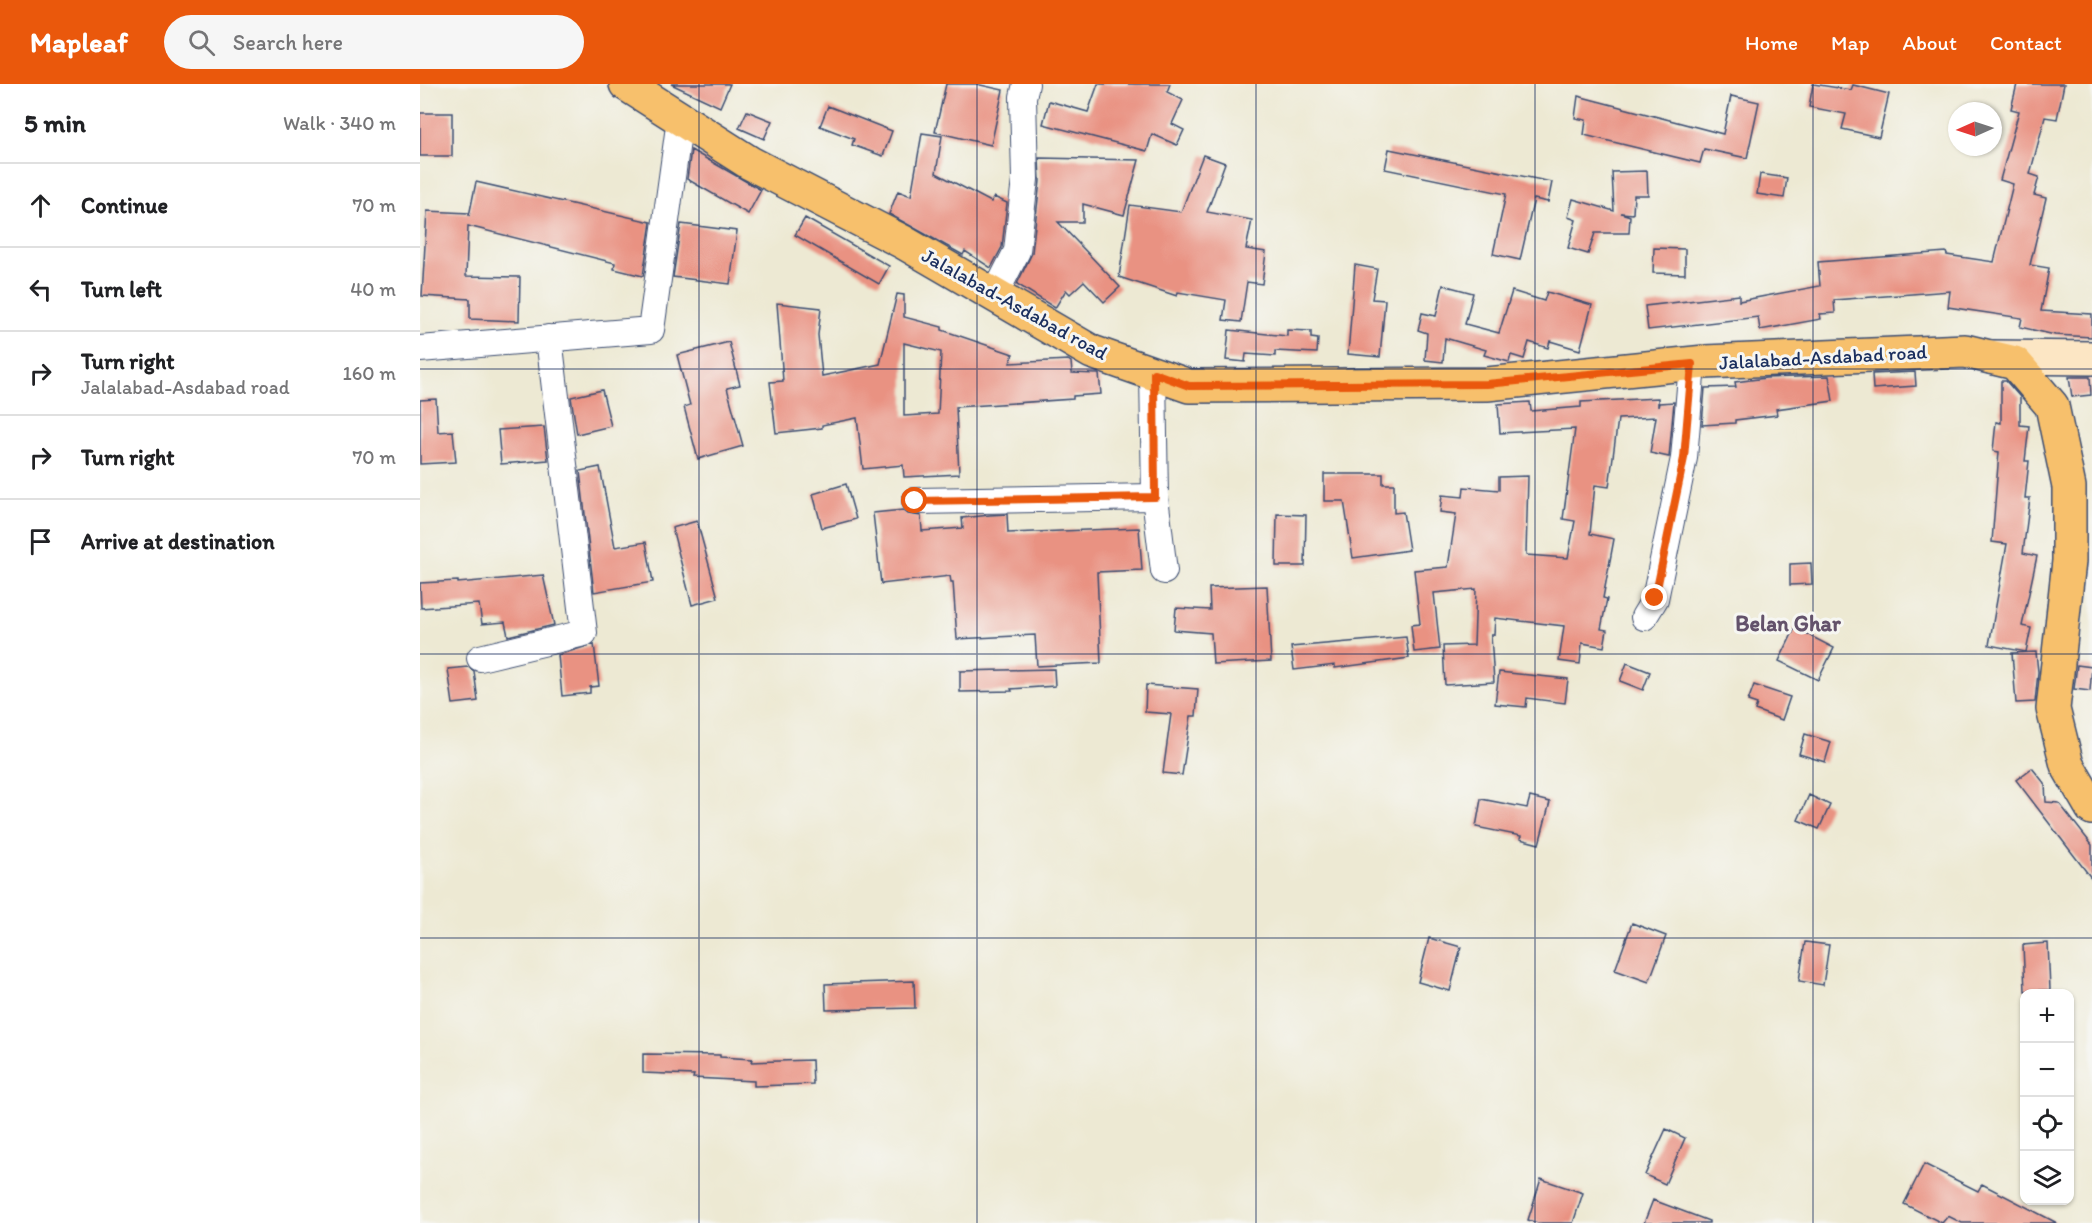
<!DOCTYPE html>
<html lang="en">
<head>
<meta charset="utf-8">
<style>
	body { margin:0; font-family:Itim,sans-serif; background:#f6f6f6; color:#202124 }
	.controls { position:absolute; right:18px; bottom:18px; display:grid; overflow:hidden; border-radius:12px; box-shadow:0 2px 4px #0004 }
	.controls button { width:54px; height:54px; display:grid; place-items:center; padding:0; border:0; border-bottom:2px solid #e0e0e0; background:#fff; color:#202124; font:30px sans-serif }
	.compass { position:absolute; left:1528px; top:18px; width:54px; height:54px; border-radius:50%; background:#fff; box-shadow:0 2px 4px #0004; rotate:267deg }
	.stop { position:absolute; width:18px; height:18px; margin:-14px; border:4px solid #ea580c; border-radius:50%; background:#fff }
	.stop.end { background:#ea580c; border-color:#fff; box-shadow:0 2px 6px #0008 }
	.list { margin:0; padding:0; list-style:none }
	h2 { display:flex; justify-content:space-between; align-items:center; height:78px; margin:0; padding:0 24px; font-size:26px }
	h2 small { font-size:20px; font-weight:400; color:#757577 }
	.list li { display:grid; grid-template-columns:39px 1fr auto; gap:18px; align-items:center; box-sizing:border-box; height:84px; padding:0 24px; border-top:2px solid #e0e0e0 }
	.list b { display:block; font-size:22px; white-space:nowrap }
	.list p { margin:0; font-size:20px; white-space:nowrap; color:#757577 }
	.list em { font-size:20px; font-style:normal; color:#757577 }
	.icon { flex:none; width:33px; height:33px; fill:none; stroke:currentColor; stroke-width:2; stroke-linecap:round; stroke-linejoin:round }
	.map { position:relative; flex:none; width:1672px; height:1139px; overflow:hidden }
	header { display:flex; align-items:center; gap:36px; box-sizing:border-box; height:84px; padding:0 30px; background:#ea580c; color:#fff }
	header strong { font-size:28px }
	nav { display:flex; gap:33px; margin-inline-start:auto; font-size:21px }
	.search { width:420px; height:54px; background:#f6f6f6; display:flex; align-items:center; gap:15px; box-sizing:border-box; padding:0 21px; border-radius:33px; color:#757577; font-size:22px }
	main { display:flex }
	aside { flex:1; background:#fff }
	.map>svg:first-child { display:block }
	.building { fill:#e99282; fill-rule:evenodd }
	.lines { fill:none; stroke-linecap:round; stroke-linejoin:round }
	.street-casing { stroke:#3a4b70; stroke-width:28 }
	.secondary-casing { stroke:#3a4b70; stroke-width:36 }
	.primary-casing { stroke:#3a4b70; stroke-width:36 }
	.street { stroke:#fff; stroke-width:26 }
	.secondary { stroke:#fce6c4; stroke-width:33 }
	.primary { stroke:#f7c06c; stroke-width:33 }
	.route { stroke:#ea580c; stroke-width:8 }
	.grid { fill:none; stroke:#1b2f5e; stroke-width:1.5; stroke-opacity:0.55 }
	.labels { text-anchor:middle; stroke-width:6; stroke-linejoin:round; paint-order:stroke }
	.street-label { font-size:20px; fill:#1b2f5e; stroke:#f6f6f2 }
	.quarter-label { font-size:22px; font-weight:bold; fill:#63526b; stroke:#f6f6f2 }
</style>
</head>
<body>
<header>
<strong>Mapleaf</strong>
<div class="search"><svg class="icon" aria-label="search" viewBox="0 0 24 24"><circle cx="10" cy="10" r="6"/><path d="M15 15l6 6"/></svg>Search here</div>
<nav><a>Home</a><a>Map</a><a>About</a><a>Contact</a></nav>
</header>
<main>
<aside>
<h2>5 min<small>Walk · 340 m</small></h2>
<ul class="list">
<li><svg class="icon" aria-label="ahead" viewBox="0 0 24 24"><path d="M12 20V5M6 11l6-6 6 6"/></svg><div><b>Continue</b></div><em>70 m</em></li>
<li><svg class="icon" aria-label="left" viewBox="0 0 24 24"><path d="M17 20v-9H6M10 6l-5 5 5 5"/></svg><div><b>Turn left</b></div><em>40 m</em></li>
<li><svg class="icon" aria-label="right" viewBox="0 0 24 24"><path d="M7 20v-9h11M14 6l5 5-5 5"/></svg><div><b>Turn right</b><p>Jalalabad-Asdabad road</p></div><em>160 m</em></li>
<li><svg class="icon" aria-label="right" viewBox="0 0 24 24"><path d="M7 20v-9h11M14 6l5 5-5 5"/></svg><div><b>Turn right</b></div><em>70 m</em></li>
<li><svg class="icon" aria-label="arrive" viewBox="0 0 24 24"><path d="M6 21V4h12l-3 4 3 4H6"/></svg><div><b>Arrive at destination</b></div></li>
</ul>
</aside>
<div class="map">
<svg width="1672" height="1139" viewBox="0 0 1672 1139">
	<rect width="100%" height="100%" fill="#f6f6f2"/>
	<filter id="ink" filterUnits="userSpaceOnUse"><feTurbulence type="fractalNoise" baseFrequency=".0167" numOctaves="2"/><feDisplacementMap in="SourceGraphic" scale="12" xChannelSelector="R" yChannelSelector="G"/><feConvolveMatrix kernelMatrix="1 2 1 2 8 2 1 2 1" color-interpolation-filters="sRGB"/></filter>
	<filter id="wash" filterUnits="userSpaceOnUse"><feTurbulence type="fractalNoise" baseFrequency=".008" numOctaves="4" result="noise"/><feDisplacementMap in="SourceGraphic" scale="24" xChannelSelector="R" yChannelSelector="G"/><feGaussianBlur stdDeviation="1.35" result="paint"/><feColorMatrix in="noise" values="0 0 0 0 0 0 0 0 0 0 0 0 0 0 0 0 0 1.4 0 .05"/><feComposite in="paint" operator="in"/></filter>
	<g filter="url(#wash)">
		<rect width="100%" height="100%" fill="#ede9d3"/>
		<g id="blocks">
			<path class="building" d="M 251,0 L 310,0 L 300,23 Z
				M 526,0 L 556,0 L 583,6 L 571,61 L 515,48 Z
				M 678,0 L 750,0 L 747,8 L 763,16 L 752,40 L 764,46 L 757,61 L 732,50 L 727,67 L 623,40 L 629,17 L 668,28 Z
				M 1393,0 L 1431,6 L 1433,1 L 1469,10 L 1459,53 L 1422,45 L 1426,30 L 1389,23 Z
				M 1597,0 L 1644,0 L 1637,35 L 1625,33 L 1610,90 L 1619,93 L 1614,111 L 1626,114 L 1610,181 L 1629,184 L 1621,227 L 1672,230 L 1672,253 L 1635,251 L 1600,243 L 1602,234 L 1528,223 L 1530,207 L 1414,216 L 1415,229 L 1400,230 L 1401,235 L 1340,246 L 1338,233 L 1228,246 L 1225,222 L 1319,211 L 1319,217 L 1400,202 L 1398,178 L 1526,168 L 1527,171 L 1574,178 L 1593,100 L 1580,96 L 1599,27 L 1591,25 Z
				M 1158,12 L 1303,50 L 1311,12 L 1339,18 L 1327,74 L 1284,65 L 1280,79 L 1164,51 L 1166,36 L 1155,34 Z
				M 408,22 L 472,47 L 463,72 L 432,61 L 434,55 L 400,42 Z
				M 327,27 L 352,37 L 344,55 L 319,44 Z
				M 0,29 L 32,29 L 32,72 L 0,72 Z
				M 502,49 L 522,52 L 516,89 L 571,118 L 574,113 L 587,119 L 582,163 L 571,184 L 545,167 L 543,171 L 469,130 L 478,107 L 491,112 Z
				M 969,65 L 1132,98 L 1128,118 L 1114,115 L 1100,176 L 1073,170 L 1086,110 L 965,85 Z
				M 271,66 L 341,106 L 328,130 L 267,95 Z
				M 783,71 L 805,79 L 787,128 L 832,136 L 826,165 L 846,168 L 842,200 L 827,198 L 821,238 L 803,236 L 806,216 L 758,208 L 757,212 L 699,193 L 710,121 L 761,128 Z
				M 619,74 L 719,76 L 704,131 L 663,120 L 663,138 L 638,138 L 700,203 L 684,218 L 664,197 L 650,210 L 646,206 L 635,224 L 597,200 L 612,169 L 620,97 Z
				M 1227,87 L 1228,111 L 1214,111 L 1213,130 L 1201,129 L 1210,132 L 1209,149 L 1175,149 L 1168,170 L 1148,164 L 1156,136 L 1148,133 L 1153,115 L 1194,127 L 1192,88 Z
				M 1340,90 L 1367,94 L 1364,114 L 1337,110 Z
				M 56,98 L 231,138 L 223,192 L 194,185 L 195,179 L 48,142 L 46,192 L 100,193 L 99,237 L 50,235 L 50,215 L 2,212 L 7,127 L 49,129 L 49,132 Z
				M 385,134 L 469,182 L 459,200 L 375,151 Z
				M 261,140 L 317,147 L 310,200 L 253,193 Z
				M 1234,164 L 1265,165 L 1265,190 L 1233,189 Z
				M 935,181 L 957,185 L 952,215 L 965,216 L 960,273 L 928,270 Z
				M 1023,201 L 1053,209 L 1045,240 L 1079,249 L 1092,207 L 1124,217 L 1127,208 L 1172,221 L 1160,266 L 1130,257 L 1128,264 L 1109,258 L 1104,275 L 1091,271 L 1089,278 L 1064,271 L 1066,266 L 1025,254 L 1023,278 L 1005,276 L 1007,249 L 998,246 L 1002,229 L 1016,232 Z
				M 477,210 L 484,211 L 484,233 L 522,243 L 522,246 L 593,270 L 590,279 L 648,276 L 651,278 L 652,289 L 679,290 L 681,310 L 653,312 L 653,315 L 536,323 L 539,390 L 484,393 L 483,381 L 443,385 L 437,334 L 402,341 L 402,344 L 356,349 L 350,298 L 363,297 L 357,219 L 401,224 L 398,251 L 402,292 L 460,280 ZM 484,259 L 521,268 L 518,330 L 484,332 Z
				M 809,246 L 867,252 L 867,246 L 891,247 L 891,254 L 898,255 L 897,269 L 855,267 L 855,272 L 826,270 L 825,278 L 806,276 Z
				M 309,258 L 320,301 L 307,304 L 323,362 L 278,375 L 264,323 L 270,321 L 257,271 Z
				M 1495,288 L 1496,302 L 1453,305 L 1452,290 Z
				M 1409,292 L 1413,317 L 1356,325 L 1357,331 L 1315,336 L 1315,339 L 1282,341 L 1285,304 L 1316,303 L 1315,298 L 1346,294 Z
				M 1649,293 L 1670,293 L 1671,311 L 1652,313 Z
				M 1581,297 L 1586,297 L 1600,313 L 1600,341 L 1609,342 L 1605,377 L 1609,377 L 1605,414 L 1610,414 L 1603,469 L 1617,472 L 1602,542 L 1611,544 L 1606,568 L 1569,561 L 1587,460 L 1572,458 L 1579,368 L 1573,367 L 1576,338 L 1581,339 Z
				M 182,306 L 191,342 L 157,350 L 151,313 Z
				M 1238,314 L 1238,323 L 1239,319 L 1254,318 L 1249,373 L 1230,369 L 1236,333 L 1198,335 L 1189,403 L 1175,401 L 1170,450 L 1194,455 L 1183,514 L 1187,515 L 1181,545 L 1187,546 L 1184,563 L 1162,559 L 1160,580 L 1139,577 L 1144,542 L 1075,534 L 1074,551 L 1071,551 L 1074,598 L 1025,601 L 1023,562 L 1054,561 L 1056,505 L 1014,509 L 1020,565 L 994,568 L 991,541 L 1000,540 L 994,486 L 1028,483 L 1036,430 L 1020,428 L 1022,411 L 1043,413 L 1044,403 L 1079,406 L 1079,393 L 1108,392 L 1106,471 L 1148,474 L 1155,437 L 1143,435 L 1155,345 L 1080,349 L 1078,320 L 1110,318 L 1111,327 L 1161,323 L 1161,318 Z
				M 16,315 L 18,348 L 33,347 L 36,378 L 0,380 L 0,316 Z
				M 124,343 L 128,376 L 81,380 L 78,346 Z
				M 180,383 L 195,463 L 226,458 L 233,498 L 174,508 L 160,387 Z
				M 904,390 L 963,390 L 963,400 L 974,400 L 974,429 L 983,428 L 989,466 L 933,474 L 924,417 L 904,417 Z
				M 426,400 L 436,435 L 402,444 L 393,410 Z
				M 483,426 L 488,430 L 501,432 L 502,447 L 543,444 L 542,434 L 570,431 L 587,430 L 588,449 L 719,444 L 722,486 L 677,488 L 681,579 L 617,582 L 615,551 L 537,555 L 533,498 L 531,498 L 530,492 L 461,500 L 453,429 Z
				M 857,430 L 886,431 L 885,482 L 856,482 Z
				M 277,437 L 298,514 L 272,521 L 252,444 Z
				M 1391,479 L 1392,500 L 1370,501 L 1370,480 Z
				M 123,491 L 134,541 L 88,552 L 85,538 L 62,540 L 59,520 L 1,524 L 0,499 L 38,497 L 38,499 Z
				M 847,502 L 851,577 L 793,580 L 791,549 L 754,546 L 756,524 L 790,526 L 789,504 Z
				M 1375,544 L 1414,564 L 1398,596 L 1359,577 Z
				M 986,553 L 989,574 L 915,584 L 915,581 L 874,586 L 871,563 Z
				M 174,560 L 179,602 L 170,603 L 170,609 L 142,612 L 138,571 Z
				M 1616,568 L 1618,588 L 1615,618 L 1596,619 L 1592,569 Z
				M 1207,579 L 1230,588 L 1223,606 L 1200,597 Z
				M 1657,581 L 1672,583 L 1670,607 L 1654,605 Z
				M 48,583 L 54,587 L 58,617 L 33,620 L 28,585 Z
				M 634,585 L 635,602 L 591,605 L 592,607 L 540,608 L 540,587 Z
				M 1079,588 L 1148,595 L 1145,619 L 1107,614 L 1106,623 L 1075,620 Z
				M 726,601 L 778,605 L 776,632 L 771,632 L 762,691 L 743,689 L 751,630 L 725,628 Z
				M 1334,601 L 1370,613 L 1362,636 L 1335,626 L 1337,620 L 1328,617 Z
				M 1385,650 L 1411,658 L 1405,678 L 1379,670 Z
				M 1612,684 L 1625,700 L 1626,718 L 1639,719 L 1672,761 L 1672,795 L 1596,696 Z
				M 1389,711 L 1410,721 L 1399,745 L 1378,736 Z
				M 1110,713 L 1130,718 L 1119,760 L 1100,755 L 1101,752 L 1056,743 L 1061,715 L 1107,724 Z
				M 1212,839 L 1246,852 L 1229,898 L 1195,886 Z
				M 1009,854 L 1041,863 L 1030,907 L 998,898 Z
				M 1385,858 L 1409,861 L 1403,901 L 1379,897 Z
				M 1628,859 L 1630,906 L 1605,907 L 1603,861 Z
				M 494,897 L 495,924 L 406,926 L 405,900 Z
				M 223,970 L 300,971 L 300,973 L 332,975 L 331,978 L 392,976 L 393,1000 L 334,1002 L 334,997 L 273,994 L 274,991 L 223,989 Z
				M 1246,1045 L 1265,1054 L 1245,1100 L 1225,1091 Z
				M 1504,1080 L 1558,1107 L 1562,1100 L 1637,1139 L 1542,1139 L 1528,1132 L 1522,1139 L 1484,1120 Z
				M 1121,1095 L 1163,1109 L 1153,1139 L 1118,1139 L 1108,1136 Z
				M 1233,1116 L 1289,1137 L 1289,1139 L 1224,1139 Z"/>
		</g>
	</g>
	<g filter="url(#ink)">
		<use href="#blocks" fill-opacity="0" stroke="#3a4b70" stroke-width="1.5"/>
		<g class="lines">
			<defs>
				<path id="street" d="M 575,210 L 597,167 L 605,95 L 603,13 L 606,0
					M 0,265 L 231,246 L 260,35
					M 733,289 L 735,413 L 744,487
					M 495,417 L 735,413
					M 1224,533 L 1235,515 L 1264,374 L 1272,280
					M 60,574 L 164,549 L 129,254"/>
				<path id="secondary" d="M 1571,273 L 1672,274"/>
				<path id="primary" d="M 206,0 L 330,79 L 483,158 L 672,268 L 769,302 L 1067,300 L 1285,278 L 1545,267 L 1595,279 L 1632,322 L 1649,403 L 1649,477 L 1633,625 L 1647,681 L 1672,724"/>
			</defs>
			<use href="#street" class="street-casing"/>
			<use href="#secondary" class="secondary-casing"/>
			<use href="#primary" class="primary-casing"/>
			<use href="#street" class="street"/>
			<use href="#secondary" class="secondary"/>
			<use href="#primary" class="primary"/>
		</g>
	</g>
	<g class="lines" filter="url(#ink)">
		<path class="route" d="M 495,417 L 735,413 L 734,289 L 769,302 L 1067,300 L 1272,280 L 1264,374 L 1235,514"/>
	</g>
	<path class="grid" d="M 279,0 L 279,1139M 557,0 L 557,1139M 836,0 L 836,1139M 1115,0 L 1115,1139M 1393,0 L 1393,1139M 0,285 L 1672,285M 0,570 L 1672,570M 0,854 L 1672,854"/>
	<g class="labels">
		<g class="street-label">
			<text transform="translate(595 220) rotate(29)" y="7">Jalalabad-Asdabad road</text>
			<text transform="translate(1403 273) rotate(-3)" y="7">Jalalabad-Asdabad road</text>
		</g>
		<g class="quarter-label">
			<text x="1368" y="547">Belan Ghar</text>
		</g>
	</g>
</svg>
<div class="controls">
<button>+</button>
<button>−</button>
<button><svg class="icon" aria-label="locate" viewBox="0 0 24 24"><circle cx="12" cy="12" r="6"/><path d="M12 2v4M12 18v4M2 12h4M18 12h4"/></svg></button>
<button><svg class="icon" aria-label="layers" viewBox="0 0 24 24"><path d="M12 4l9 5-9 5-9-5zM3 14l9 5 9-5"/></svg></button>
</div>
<svg class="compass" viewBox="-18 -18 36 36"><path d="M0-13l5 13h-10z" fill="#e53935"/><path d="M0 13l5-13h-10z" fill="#757577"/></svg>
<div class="stop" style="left:495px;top:417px"></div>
<div class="stop end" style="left:1235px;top:514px"></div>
</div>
</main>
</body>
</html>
